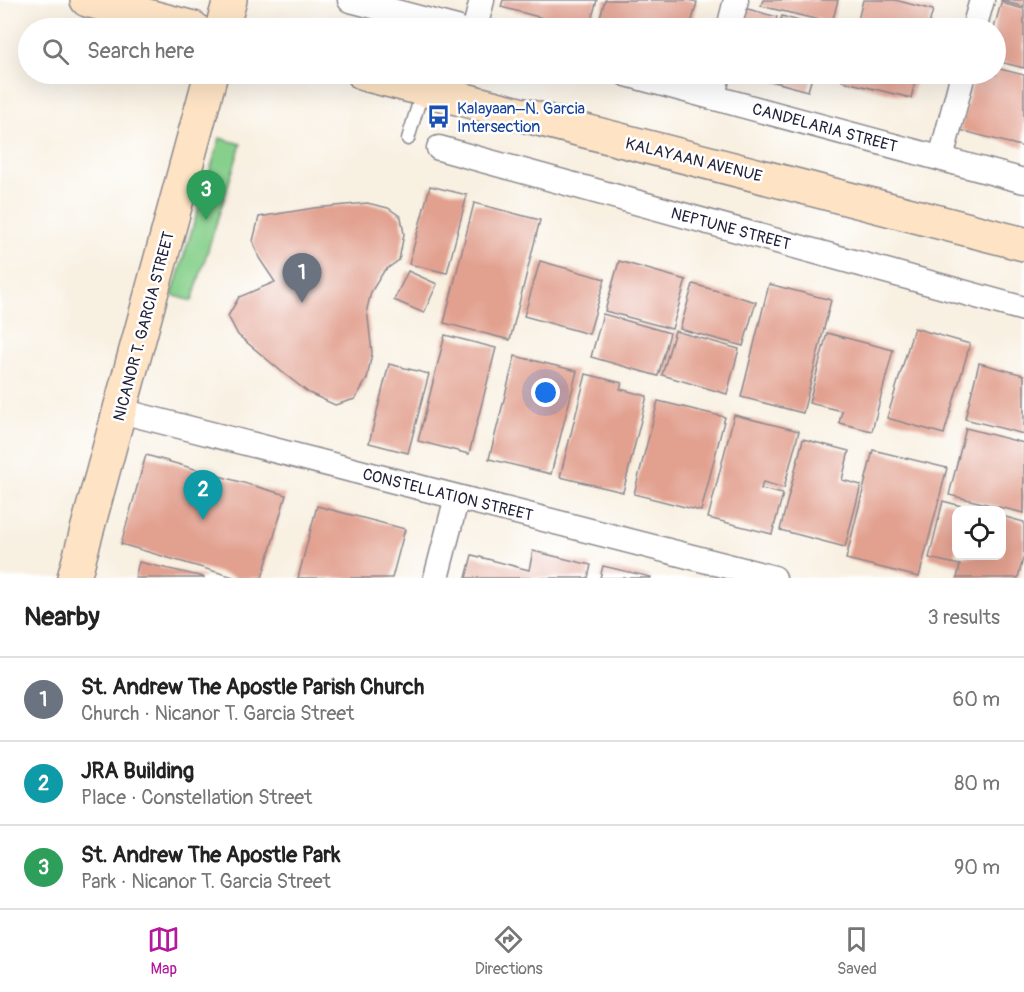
<!DOCTYPE html>
<html lang="en">
<head>
<meta charset="utf-8">
<style>
	body { margin:0; font-family:Pangolin,sans-serif; background:#f6f6f6; color:#222 }
	.controls { position:absolute; right:18px; bottom:18px; display:grid; overflow:hidden; border-radius:12px; box-shadow:0 6px 24px #0002 }
	.controls button { width:54px; height:54px; display:grid; place-items:center; padding:0; border:0; border-bottom:2px solid #e0e0e0; background:#fff; color:#222; font:30px sans-serif }
	.you { position:absolute; left:546px; top:393px; width:21px; height:21px; margin:-15px; border:4px solid #fff; border-radius:50%; background:#1a73e8; box-shadow:0 0 0 9px #1a73e833 }
	.badge { display:grid; place-items:center; width:39px; height:39px; border-radius:50%; background:#b5179e; color:#fff; font-size:20px; font-weight:700 }
	.pin { position:absolute; translate:-50% -50px; filter:drop-shadow(0 2px 3px #0008) }
	.pin::after { content:''; position:absolute; top:32px; width:21px; height:18px; background:inherit; clip-path:polygon(0 0,100% 0,50% 100%) }
	.list { margin:0; padding:0; list-style:none }
	h2 { display:flex; justify-content:space-between; align-items:center; height:78px; margin:0; padding:0 24px; font-size:26px }
	h2 small { font-size:20px; font-weight:400; color:#767676 }
	.list li { display:grid; grid-template-columns:39px 1fr auto; gap:18px; align-items:center; box-sizing:border-box; height:84px; padding:0 24px; border-top:2px solid #e0e0e0 }
	.list b { display:block; font-size:22px; white-space:nowrap }
	.list p { margin:0; font-size:20px; white-space:nowrap; color:#767676 }
	.list em { font-size:20px; font-style:normal; color:#767676 }
	.icon { flex:none; width:33px; height:33px; fill:none; stroke:currentColor; stroke-width:2; stroke-linecap:round; stroke-linejoin:round }
	.map { position:relative; flex:none; width:1024px; height:578px; overflow:hidden }
	.search { position:absolute; background:#fff; box-shadow:0 6px 24px #0002; left:18px; right:18px; top:18px; height:66px; display:flex; align-items:center; gap:15px; box-sizing:border-box; padding:0 21px; border-radius:33px; color:#767676; font-size:22px }
	.sheet { height:330px; background:#fff }
	nav { display:flex; justify-content:space-around; align-items:center; box-sizing:border-box; height:84px; border-top:2px solid #e0e0e0; background:#fff; font-size:16px; color:#767676 }
	nav a { display:grid; justify-items:center; gap:3px }
	nav .on { color:#b5179e }
	.map>svg:first-child { display:block }
	.green { fill:#87d08c; stroke:#547964; stroke-width:1.5 }
	.building { fill:#e2a08f }
	.lines { fill:none; stroke-linecap:round; stroke-linejoin:round }
	.lane-casing { stroke:#8d898e; stroke-width:15 }
	.street-casing { stroke:#8d898e; stroke-width:27 }
	.secondary-casing { stroke:#8d898e; stroke-width:36 }
	.lane { stroke:#fff; stroke-width:12 }
	.street { stroke:#fff; stroke-width:24 }
	.secondary { stroke:#fee4c5; stroke-width:33 }
	.labels { text-anchor:middle; stroke-width:5; stroke-linejoin:round; paint-order:stroke }
	.transit-label { font-size:16px; fill:#164399; stroke:#fff; text-anchor:start }
	.street-label { font-size:16px; fill:#22223b; stroke:#fff }
</style>
</head>
<body>
<div class="map">
<svg width="1024" height="578" viewBox="0 0 1024 578">
	<rect width="100%" height="100%" fill="#fff"/>
	<filter id="ink" filterUnits="userSpaceOnUse"><feTurbulence type="fractalNoise" baseFrequency=".0167" numOctaves="2"/><feDisplacementMap in="SourceGraphic" scale="12" xChannelSelector="R" yChannelSelector="G"/><feConvolveMatrix kernelMatrix="1 2 1 2 8 2 1 2 1" color-interpolation-filters="sRGB"/></filter>
	<filter id="wash" filterUnits="userSpaceOnUse"><feTurbulence type="fractalNoise" baseFrequency=".008" numOctaves="4" result="noise"/><feDisplacementMap in="SourceGraphic" scale="24" xChannelSelector="R" yChannelSelector="G"/><feGaussianBlur stdDeviation="1.35" result="paint"/><feColorMatrix in="noise" values="0 0 0 0 0 0 0 0 0 0 0 0 0 0 0 0 0 1.4 0 .05"/><feComposite in="paint" operator="in"/></filter>
	<g filter="url(#wash)">
		<rect width="100%" height="100%" fill="#f8f0e1"/>
		<path class="green" d="M 220,138 L 241,144 L 192,301 L 172,295 Z"/>
		<g id="blocks">
			<path class="building" d="M 503,0 L 597,0 L 589,28 L 580,28 L 501,7 Z
				M 605,0 L 688,0 L 697,2 L 690,28 L 597,28 Z
				M 763,0 L 838,0 L 832,23 L 761,6 Z
				M 863,0 L 895,0 L 933,10 L 928,28 L 856,28 Z
				M 1001,0 L 1024,0 L 1024,7 L 1001,1 Z
				M 1001,3 L 1024,9 L 1024,68 L 996,61 L 994,28 Z
				M 744,8 L 777,17 L 774,28 L 739,28 Z
				M 782,16 L 822,28 L 778,28 Z
				M 996,68 L 1024,75 L 1024,147 L 960,130 L 975,74 L 996,74 Z
				M 766,74 L 813,74 L 808,91 L 764,79 Z
				M 844,74 L 917,74 L 911,98 L 842,81 Z
				M 430,186 L 467,195 L 447,273 L 409,264 Z
				M 367,203 L 388,208 L 401,217 L 404,234 L 399,260 L 384,271 L 371,292 L 367,309 L 372,353 L 367,379 L 355,399 L 335,405 L 309,393 L 282,372 L 238,335 L 228,316 L 239,297 L 275,282 L 259,258 L 253,241 L 259,217 L 314,208 Z
				M 474,203 L 540,220 L 510,340 L 444,323 Z
				M 540,261 L 605,279 L 589,334 L 524,316 Z
				M 619,261 L 686,280 L 672,329 L 605,311 Z
				M 408,271 L 437,284 L 424,313 L 394,300 Z
				M 693,284 L 756,302 L 743,346 L 680,329 Z
				M 769,284 L 831,300 L 803,413 L 741,397 Z
				M 603,314 L 670,333 L 658,376 L 591,357 Z
				M 914,328 L 970,344 L 944,434 L 887,418 Z
				M 675,331 L 739,349 L 727,394 L 662,375 Z
				M 827,333 L 893,350 L 872,431 L 839,423 L 842,411 L 809,403 Z
				M 445,335 L 496,348 L 469,454 L 418,441 Z
				M 515,356 L 577,371 L 551,474 L 489,459 Z
				M 979,363 L 1024,375 L 1024,434 L 965,419 Z
				M 389,364 L 429,374 L 408,453 L 369,443 Z
				M 586,374 L 622,383 L 620,389 L 647,396 L 623,492 L 560,477 Z
				M 658,401 L 725,417 L 701,511 L 634,494 Z
				M 734,415 L 799,431 L 784,488 L 763,482 L 761,489 L 783,494 L 772,534 L 708,518 Z
				M 966,428 L 1024,443 L 1024,513 L 949,495 Z
				M 803,439 L 849,451 L 842,480 L 861,485 L 845,547 L 780,530 Z
				M 873,450 L 947,468 L 919,577 L 846,559 Z
				M 146,455 L 286,495 L 262,578 L 237,578 L 121,544 Z
				M 943,501 L 976,510 L 956,511 L 956,556 L 1002,556 L 1002,516 L 1024,522 L 1024,555 L 1018,578 L 957,578 L 960,565 L 929,558 Z
				M 317,506 L 405,529 L 392,578 L 298,578 Z
				M 533,551 L 591,565 L 588,578 L 466,578 L 472,555 L 529,570 Z
				M 139,562 L 204,577 L 204,578 L 135,578 Z
				M 603,566 L 651,577 L 651,578 L 600,578 Z"/>
		</g>
	</g>
	<g filter="url(#ink)">
		<use href="#blocks" fill-opacity="0" stroke="#8d898e" stroke-width="1.5"/>
		<g class="lines">
			<defs>
				<path id="lane" d="M 408,139 L 422,92"/>
				<path id="street" d="M 350,0 L 457,28
					M 475,28 L 482,0
					M 729,28 L 736,0
					M 974,28 L 982,0
					M 626,74 L 1024,181
					M 713,97 L 718,74
					M 439,148 L 1024,309
					M 941,158 L 963,74
					M 121,411 L 774,578
					M 436,578 L 457,497"/>
				<path id="secondary" d="M 87,0 L 193,28
					M 222,28 L 230,0
					M 364,74 L 1024,244
					M 74,578 L 211,74"/>
			</defs>
			<use href="#lane" class="lane-casing"/>
			<use href="#street" class="street-casing"/>
			<use href="#secondary" class="secondary-casing"/>
			<use href="#lane" class="lane"/>
			<use href="#street" class="street"/>
			<use href="#secondary" class="secondary"/>
		</g>
	</g>
	<defs>
		<symbol id="bus-bare" viewBox="-9 -9 18 18"><path d="M-5-6H5V4H4V6H2V4H-2V6H-4V4H-5ZM-3.5-4V0h7V-4ZM-3.5 1.2v1.5H-2V1.2ZM2 1.2v1.5H3.5V1.2Z" fill="#1a4fb4" stroke="#fff" stroke-width="2.5" paint-order="stroke"/></symbol>
	</defs>
	<g fill-rule="evenodd">
		<use href="#bus-bare" x="422" y="100" width="33" height="33"/>
	</g>
	<g class="labels">
		<g class="transit-label">
			<text x="457" y="114">Kalayaan–N. Garcia<tspan x="457" dy="18">Intersection</tspan></text>
		</g>
		<g class="street-label">
			<text transform="translate(825 127) rotate(15)" y="6">CANDELARIA STREET</text>
			<text transform="translate(694 159) rotate(14)" y="6">KALAYAAN AVENUE</text>
			<text transform="translate(731 228) rotate(15)" y="6">NEPTUNE STREET</text>
			<text transform="translate(143 326) rotate(-75)" y="6">NICANOR T. GARCIA STREET</text>
			<text transform="translate(448 494) rotate(14)" y="6">CONSTELLATION STREET</text>
		</g>
	</g>
</svg>
<div class="controls">
<button><svg class="icon" aria-label="locate" viewBox="0 0 24 24"><circle cx="12" cy="12" r="6"/><path d="M12 2v4M12 18v4M2 12h4M18 12h4"/></svg></button>
</div>
<div class="you"></div>
<div class="pin badge" style="left:302px;top:303px;background:#6b7280">1</div>
<div class="pin badge" style="left:203px;top:520px;background:#0f9aa8">2</div>
<div class="pin badge" style="left:206px;top:220px;background:#2e9e5b">3</div>
<div class="search"><svg class="icon" aria-label="search" viewBox="0 0 24 24"><circle cx="10" cy="10" r="6"/><path d="M15 15l6 6"/></svg>Search here</div>
</div>
<section class="sheet">
<h2>Nearby<small>3 results</small></h2>
<ul class="list">
<li><span class="badge" style="background:#6b7280">1</span><div><b>St. Andrew The Apostle Parish Church</b><p>Church · Nicanor T. Garcia Street</p></div><em>60 m</em></li>
<li><span class="badge" style="background:#0f9aa8">2</span><div><b>JRA Building</b><p>Place · Constellation Street</p></div><em>80 m</em></li>
<li><span class="badge" style="background:#2e9e5b">3</span><div><b>St. Andrew The Apostle Park</b><p>Park · Nicanor T. Garcia Street</p></div><em>90 m</em></li>
</ul>
</section>
<nav>
<a class="on"><svg class="icon" aria-label="map" viewBox="0 0 24 24"><path d="M3 6l6-2 6 2 6-2v14l-6 2-6-2-6 2zM9 4v14M15 6v14"/></svg>Map</a>
<a><svg class="icon" aria-label="directions" viewBox="0 0 24 24"><path d="M12 3l9 9-9 9-9-9zM9 14v-3h6M13 9l2 2-2 2"/></svg>Directions</a>
<a><svg class="icon" aria-label="saved" viewBox="0 0 24 24"><path d="M7 4h10v16l-5-4-5 4z"/></svg>Saved</a>
</nav>
</body>
</html>
